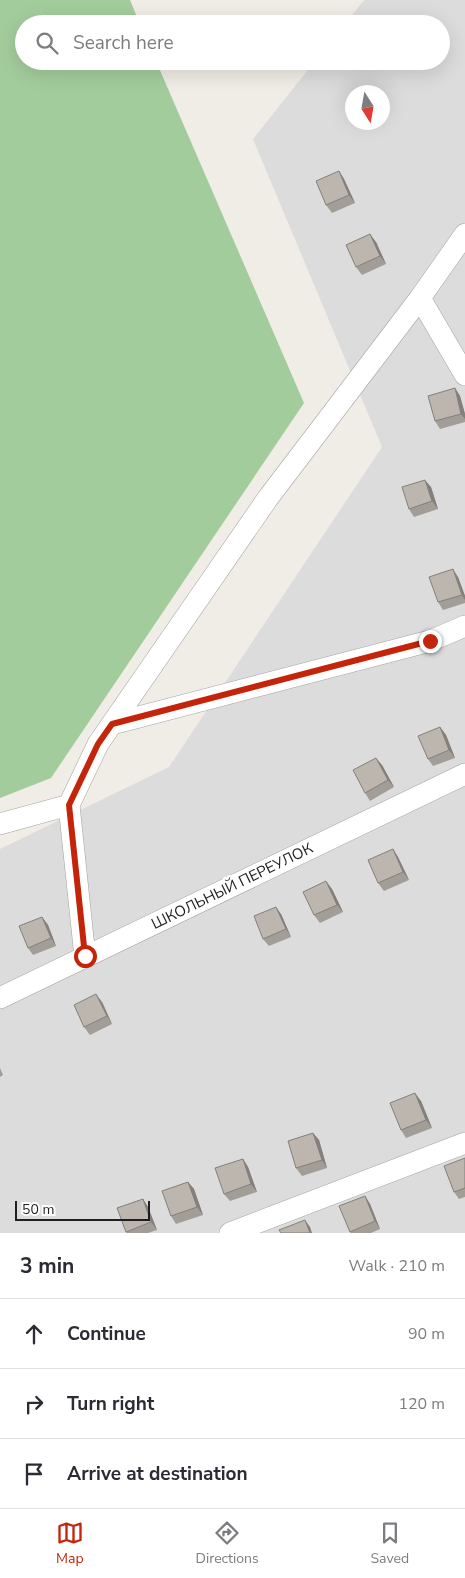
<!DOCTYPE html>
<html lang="en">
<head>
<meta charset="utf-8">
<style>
	body { margin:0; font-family:"Nunito Sans",sans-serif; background:#f2f2f3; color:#2b2b33 }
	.compass { position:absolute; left:345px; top:85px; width:45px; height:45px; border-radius:50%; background:#fff; box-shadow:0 5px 20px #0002; rotate:169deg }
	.scale { position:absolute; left:15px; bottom:12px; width:135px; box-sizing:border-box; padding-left:5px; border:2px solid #1f1f1f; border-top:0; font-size:14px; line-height:18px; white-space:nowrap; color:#1f1f1f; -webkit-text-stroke:4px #fff; paint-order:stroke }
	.stop { position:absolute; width:15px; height:15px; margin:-11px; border:4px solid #c42409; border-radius:50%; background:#fff }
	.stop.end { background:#c42409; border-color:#fff; box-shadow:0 1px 5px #0008 }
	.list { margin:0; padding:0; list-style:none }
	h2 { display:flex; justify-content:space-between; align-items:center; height:65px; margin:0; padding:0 20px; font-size:21px }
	h2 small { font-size:16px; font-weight:400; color:#7c7c81 }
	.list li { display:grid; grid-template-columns:32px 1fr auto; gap:15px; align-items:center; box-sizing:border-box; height:70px; padding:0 20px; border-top:1px solid #e1e1e2 }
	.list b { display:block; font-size:19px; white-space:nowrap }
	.list em { font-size:16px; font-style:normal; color:#7c7c81 }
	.icon { flex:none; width:28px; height:28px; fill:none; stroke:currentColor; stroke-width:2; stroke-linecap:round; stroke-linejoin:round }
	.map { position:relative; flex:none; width:465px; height:1233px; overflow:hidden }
	.search { position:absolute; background:#fff; box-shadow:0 5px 20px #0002; left:15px; right:15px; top:15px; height:55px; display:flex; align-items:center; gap:12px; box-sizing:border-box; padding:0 18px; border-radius:28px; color:#7c7c81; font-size:19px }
	.sheet { height:275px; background:#fff }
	nav { display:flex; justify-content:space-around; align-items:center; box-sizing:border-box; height:70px; border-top:1px solid #e1e1e2; background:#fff; font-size:14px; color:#7c7c81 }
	nav a { display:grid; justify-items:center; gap:2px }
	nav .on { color:#c42409 }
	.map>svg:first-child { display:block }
	.residential { fill:#dddcdc; fill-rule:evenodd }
	.forest { fill:#a3cc9c }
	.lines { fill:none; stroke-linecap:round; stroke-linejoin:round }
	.minor-casing { stroke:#a3a3a3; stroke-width:22 }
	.minor { stroke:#fff; stroke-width:21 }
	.wall { fill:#a29d96 }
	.shaded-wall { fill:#847f7a }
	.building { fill:#bcb6af; stroke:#847f7a }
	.route { stroke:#c42409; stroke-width:6 }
	.labels { text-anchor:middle; stroke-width:5; stroke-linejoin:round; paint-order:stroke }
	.street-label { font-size:15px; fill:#1f1f1f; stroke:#fff }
</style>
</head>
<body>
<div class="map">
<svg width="465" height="1233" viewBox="0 0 465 1233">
	<rect width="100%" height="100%" fill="#efede5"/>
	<path class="residential" d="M 364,0 L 465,0 L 465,1233 L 0,1233 L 0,849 L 169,767 L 382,447 L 253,139 L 315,61 L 441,61 L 441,24 L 345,24 ZM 352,92 L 382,92 L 382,122 L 352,122 Z"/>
	<path class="forest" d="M 0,0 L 130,0 L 140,24 L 24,24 L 24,61 L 156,61 L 304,403 L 51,778 L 0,798 Z"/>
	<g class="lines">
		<defs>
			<path id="minor" d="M 420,298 L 465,375
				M 112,724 L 430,641 L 465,626
				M 69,805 L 85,957
				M 0,824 L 69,805 L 98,744 L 268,498 L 420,298 L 465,234
				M 0,998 L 465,774
				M 230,1233 L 465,1143"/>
		</defs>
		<use href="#minor" class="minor-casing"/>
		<use href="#minor" class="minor"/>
	</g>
	<path class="wall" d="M 339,171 L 344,179 L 355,203 L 332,213 L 326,205 Z
		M 376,242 L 386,264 L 362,275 L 356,267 Z
		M 455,388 L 460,396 L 465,414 L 465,422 L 440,429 L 435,421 Z
		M 431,487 L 438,509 L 414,517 L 409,509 Z
		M 458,577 L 465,596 L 465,603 L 443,610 L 438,602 Z
		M 440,727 L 446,735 L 455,758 L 433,766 L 428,759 Z
		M 382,765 L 394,787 L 370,801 L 365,793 Z
		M 393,849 L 398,857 L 409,880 L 384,891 L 378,883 Z
		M 332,889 L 343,912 L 320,923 L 314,915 Z
		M 281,914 L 291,937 L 269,946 L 263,939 Z
		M 42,917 L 48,925 L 56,946 L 33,955 L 28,948 Z
		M 102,1002 L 112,1024 L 90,1035 L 84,1027 Z
		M 0,1068 L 3,1075 L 0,1077 Z
		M 421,1101 L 432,1128 L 406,1138 L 401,1130 Z
		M 313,1133 L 319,1140 L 327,1168 L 302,1176 L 296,1168 Z
		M 465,1158 L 465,1197 L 459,1199 L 454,1192 Z
		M 243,1159 L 248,1167 L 257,1192 L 230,1201 L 224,1194 Z
		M 188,1182 L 194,1189 L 203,1215 L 176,1224 L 171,1216 Z
		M 365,1196 L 370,1204 L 380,1229 L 371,1233 L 351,1233 L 350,1232 Z
		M 143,1199 L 148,1207 L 157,1230 L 148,1233 L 127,1233 L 126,1232 Z"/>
	<path class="shaded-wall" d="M 339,171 L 344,179 L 355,203 L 349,195 Z
		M 370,234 L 376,242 L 386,264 L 380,256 Z
		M 455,388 L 460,396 L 465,414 L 465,419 L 461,414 Z
		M 425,480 L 431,487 L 438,509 L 432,501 Z
		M 453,569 L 458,577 L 465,596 L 465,600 L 462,595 Z
		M 440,727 L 446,735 L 455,758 L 449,750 Z
		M 376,758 L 382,765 L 394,787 L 388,780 Z
		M 393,849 L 398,857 L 409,880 L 403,872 Z
		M 326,881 L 332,889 L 343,912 L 337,905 Z
		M 276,907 L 281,914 L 291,937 L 286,929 Z
		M 42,917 L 48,925 L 56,946 L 51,938 Z
		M 96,994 L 102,1002 L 112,1024 L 107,1016 Z
		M 415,1093 L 421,1101 L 432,1128 L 426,1120 Z
		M 313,1133 L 319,1140 L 327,1168 L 322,1160 Z
		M 243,1159 L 248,1167 L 257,1192 L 251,1184 Z
		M 188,1182 L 194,1189 L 203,1215 L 197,1207 Z
		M 365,1196 L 370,1204 L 380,1229 L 375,1221 Z
		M 143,1199 L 148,1207 L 157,1230 L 151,1222 Z
		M 305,1220 L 310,1227 L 312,1233 L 310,1233 Z"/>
	<path class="building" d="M 339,171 L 349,195 L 326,205 L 316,181 Z
		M 370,234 L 380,256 L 356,267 L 346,245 Z
		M 455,388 L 461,414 L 435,421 L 428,396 Z
		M 425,480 L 432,501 L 409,509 L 402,487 Z
		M 453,569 L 462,595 L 438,602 L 429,577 Z
		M 440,727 L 449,750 L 428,759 L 418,736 Z
		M 376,758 L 388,780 L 365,793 L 353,770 Z
		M 393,849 L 403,872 L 378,883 L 368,860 Z
		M 326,881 L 337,905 L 314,915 L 303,892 Z
		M 276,907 L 286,929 L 263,939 L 254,916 Z
		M 42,917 L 51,938 L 28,948 L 19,926 Z
		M 96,994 L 107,1016 L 84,1027 L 74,1005 Z
		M 415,1093 L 426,1120 L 401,1130 L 390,1103 Z
		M 313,1133 L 322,1160 L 296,1168 L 288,1141 Z
		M 465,1158 L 465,1188 L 454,1192 L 444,1166 Z
		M 243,1159 L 251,1184 L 224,1194 L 215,1168 Z
		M 188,1182 L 197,1207 L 171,1216 L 162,1191 Z
		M 365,1196 L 375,1221 L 350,1232 L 339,1206 Z
		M 143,1199 L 151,1222 L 126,1232 L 117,1208 Z
		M 305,1220 L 310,1233 L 281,1233 L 279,1230 Z"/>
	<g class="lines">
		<path class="route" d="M 85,956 L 69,805 L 98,744 L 112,724 L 430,641"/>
	</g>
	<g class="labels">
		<g class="street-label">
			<text transform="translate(232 886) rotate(-26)" y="5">ШКОЛЬНЫЙ ПЕРЕУЛОК</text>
		</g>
	</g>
</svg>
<svg class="compass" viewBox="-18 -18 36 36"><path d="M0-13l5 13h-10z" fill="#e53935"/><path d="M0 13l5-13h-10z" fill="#7c7c81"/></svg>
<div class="scale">50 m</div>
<div class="stop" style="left:85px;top:956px"></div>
<div class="stop end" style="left:430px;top:641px"></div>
<div class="search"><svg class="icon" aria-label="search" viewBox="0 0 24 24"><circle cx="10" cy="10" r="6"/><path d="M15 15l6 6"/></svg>Search here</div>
</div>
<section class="sheet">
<h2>3 min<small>Walk · 210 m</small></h2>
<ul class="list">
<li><svg class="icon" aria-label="ahead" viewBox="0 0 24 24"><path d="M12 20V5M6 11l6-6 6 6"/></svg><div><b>Continue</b></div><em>90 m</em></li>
<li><svg class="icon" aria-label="right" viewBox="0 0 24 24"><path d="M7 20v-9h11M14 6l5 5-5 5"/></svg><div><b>Turn right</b></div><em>120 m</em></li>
<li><svg class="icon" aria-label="arrive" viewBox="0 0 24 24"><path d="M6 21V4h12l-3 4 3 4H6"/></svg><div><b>Arrive at destination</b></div></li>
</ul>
</section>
<nav>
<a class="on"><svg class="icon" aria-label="map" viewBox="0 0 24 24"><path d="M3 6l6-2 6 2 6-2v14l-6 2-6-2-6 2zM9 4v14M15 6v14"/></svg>Map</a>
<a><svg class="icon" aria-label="directions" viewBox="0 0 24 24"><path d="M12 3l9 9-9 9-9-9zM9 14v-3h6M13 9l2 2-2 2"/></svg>Directions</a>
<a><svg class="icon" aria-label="saved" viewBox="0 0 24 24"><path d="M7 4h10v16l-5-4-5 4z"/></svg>Saved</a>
</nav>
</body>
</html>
